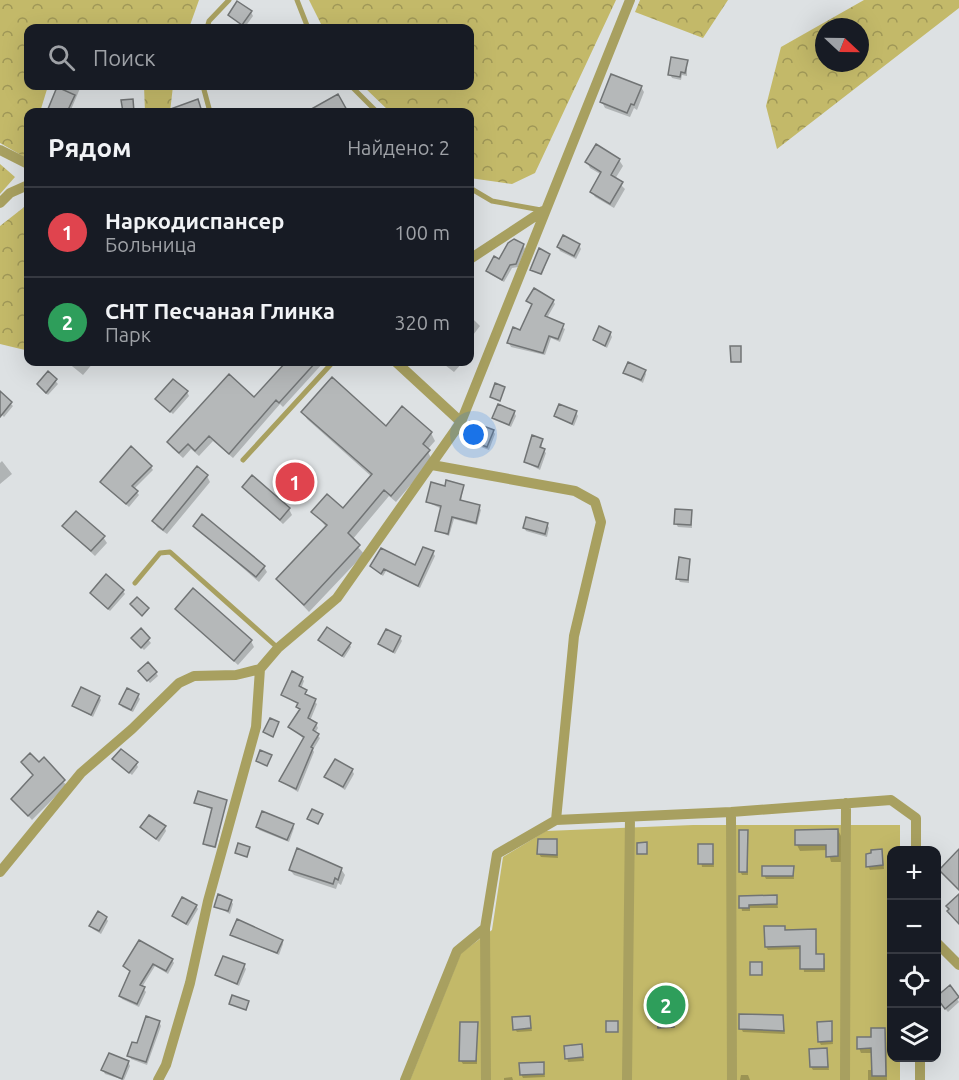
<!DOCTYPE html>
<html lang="ru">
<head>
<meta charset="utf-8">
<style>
	body { margin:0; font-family:Ubuntu,sans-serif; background:#20242c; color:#f1f3f6 }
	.controls { position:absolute; right:18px; bottom:18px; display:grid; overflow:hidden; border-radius:12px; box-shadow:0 6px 24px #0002 }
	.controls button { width:54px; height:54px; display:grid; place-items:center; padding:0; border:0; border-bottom:2px solid #363941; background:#171b24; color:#f1f3f6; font:30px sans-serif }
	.compass { position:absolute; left:815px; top:18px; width:54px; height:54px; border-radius:50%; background:#171b24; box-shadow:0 6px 24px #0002; rotate:112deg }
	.you { position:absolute; left:474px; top:435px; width:21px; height:21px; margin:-15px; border:4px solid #fff; border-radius:50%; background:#1a73e8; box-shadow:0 0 0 9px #1a73e833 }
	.badge { display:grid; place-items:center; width:39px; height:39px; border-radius:50%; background:#b3b19b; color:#fff; font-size:20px; font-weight:700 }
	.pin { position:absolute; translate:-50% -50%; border:3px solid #fff; box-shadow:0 2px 6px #0006 }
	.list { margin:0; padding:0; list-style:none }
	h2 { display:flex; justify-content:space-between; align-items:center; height:78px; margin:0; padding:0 24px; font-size:26px }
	h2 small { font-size:20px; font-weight:400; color:#9ea1a6 }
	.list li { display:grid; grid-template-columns:39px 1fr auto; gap:18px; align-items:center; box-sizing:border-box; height:90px; padding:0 24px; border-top:2px solid #363941 }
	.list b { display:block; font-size:22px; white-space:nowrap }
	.list p { margin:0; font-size:20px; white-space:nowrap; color:#9ea1a6 }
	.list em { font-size:20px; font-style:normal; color:#9ea1a6 }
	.icon { flex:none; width:33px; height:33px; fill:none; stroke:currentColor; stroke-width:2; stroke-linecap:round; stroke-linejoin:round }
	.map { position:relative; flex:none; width:959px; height:1080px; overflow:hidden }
	.search { position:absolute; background:#171b24; box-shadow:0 6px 24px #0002; left:24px; top:24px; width:450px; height:66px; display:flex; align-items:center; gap:15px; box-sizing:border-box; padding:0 21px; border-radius:12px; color:#9ea1a6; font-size:22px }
	.panel { position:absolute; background:#171b24; box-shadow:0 6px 24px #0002; left:24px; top:108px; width:450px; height:258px; border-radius:12px }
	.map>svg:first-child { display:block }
	.green { fill:#c3b969 }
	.forest { fill:url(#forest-crowns); fill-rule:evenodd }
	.shadow { fill:#0003 }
	.building { fill:#b5b8b9; stroke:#717475; stroke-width:1.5 }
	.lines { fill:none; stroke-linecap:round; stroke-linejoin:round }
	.lane { stroke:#a8a060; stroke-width:5 }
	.street { stroke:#a8a060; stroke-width:10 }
</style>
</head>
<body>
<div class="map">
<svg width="959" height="1080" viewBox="0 0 959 1080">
	<defs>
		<pattern id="forest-crowns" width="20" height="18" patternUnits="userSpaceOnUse" patternTransform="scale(1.5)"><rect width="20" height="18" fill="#c3b969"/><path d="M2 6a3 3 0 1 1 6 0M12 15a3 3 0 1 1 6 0" fill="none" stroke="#9f9757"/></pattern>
	</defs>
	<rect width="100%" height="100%" fill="#dde1e3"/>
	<path class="green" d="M 693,825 L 900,825 L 900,850 L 892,850 L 892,1058 L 900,1058 L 900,1080 L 410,1080 L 461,953 L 492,930 L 503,857 L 546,831 Z"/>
	<path class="forest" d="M 0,0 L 199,0 L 189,28 L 28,28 L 28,86 L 48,86 L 40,112 L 28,112 L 28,159 L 0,143 Z
		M 309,0 L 616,0 L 535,173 L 512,184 L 470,178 L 470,112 L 390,112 L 363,86 L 470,86 L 470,28 L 323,28 Z
		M 640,0 L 728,0 L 703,38 L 635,12 Z
		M 864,0 L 959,0 L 959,8 L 777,149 L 766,106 L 781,47 ZM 824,27 L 860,27 L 860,63 L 824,63 Z
		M 144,86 L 173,86 L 170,112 L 145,112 Z
		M 0,164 L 15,177 L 0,194 Z
		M 28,204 L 28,349 L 25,350 L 0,344 L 0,226 Z"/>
	<path class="shadow" d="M 251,12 L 253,16 L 245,27 L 230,15 Z
		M 687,62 L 687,76 L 682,75 L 681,80 L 672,78 L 670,74 Z
		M 60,86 L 81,86 L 70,112 L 52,112 L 50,109 Z
		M 641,87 L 644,92 L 637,110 L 634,108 L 630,117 L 605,108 L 602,102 Z
		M 619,160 L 623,166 L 615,179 L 625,189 L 614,208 L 595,197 L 592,192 L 602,175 L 590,168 L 587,162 Z
		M 563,237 L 579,245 L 581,249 L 576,259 L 560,251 L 558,247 Z
		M 523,245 L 525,249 L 518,267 L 512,268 L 504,282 L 490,274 L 488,271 Z
		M 549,255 L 542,275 L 532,271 L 532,270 Z
		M 528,301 L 553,301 L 555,304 L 547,318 L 565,329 L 560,342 L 551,338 L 545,355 L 511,347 L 509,343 L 521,332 L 532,306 Z
		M 470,316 L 480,326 L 470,339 Z
		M 610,333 L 612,337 L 607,348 L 595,340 Z
		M 67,362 L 94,362 L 83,375 Z
		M 288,362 L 324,362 L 283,407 L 280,404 L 233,458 L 213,441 L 199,456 L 191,449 L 183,458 L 172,448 L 168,442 L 254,399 Z
		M 441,362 L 463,362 L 454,372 Z
		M 644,371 L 646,374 L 643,383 L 625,373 Z
		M 48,373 L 58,384 L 48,395 L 38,385 Z
		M 187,392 L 189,396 L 173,414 L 157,400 Z
		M 0,393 L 13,406 L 4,417 L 0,413 Z
		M 303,412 L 386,428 L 431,433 L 435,441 L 427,450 L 432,460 L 396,502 L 389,496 L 352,540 L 364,554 L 309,612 L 278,579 L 326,527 L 315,513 L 344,510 L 372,477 L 307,419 Z
		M 514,412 L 516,416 L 511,427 L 494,418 Z
		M 576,413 L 578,416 L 574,426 L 555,416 Z
		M 467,429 L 493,431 L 495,434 L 489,450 L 470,443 L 468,439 L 470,433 Z
		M 542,440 L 542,449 L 546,453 L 540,470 L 525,462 Z
		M 2,461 L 12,474 L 0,484 L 0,463 Z
		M 151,467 L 153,470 L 134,489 L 139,495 L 129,507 L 104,485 Z
		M 207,476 L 210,482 L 167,534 L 157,527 L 154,521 Z
		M 243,487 L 289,509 L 292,515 L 283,524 Z
		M 446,487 L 463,487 L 461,502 L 479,507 L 481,510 L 477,525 L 454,519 L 449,536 L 436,530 L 442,509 L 427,502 Z
		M 691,511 L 692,528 L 678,527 L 676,524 Z
		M 547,524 L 549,528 L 547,537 L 526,531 L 524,527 Z
		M 195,526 L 264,567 L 267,572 L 259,582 Z
		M 64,527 L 103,537 L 107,543 L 95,556 Z
		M 433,553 L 435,556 L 420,588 L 386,571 L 383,576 L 371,566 L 416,567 Z
		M 689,560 L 689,583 L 680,582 L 678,579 Z
		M 123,591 L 125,594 L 110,611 L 94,596 Z
		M 177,609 L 251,641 L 254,647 L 238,665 Z
		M 141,631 L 151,643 L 144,650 L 135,641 Z
		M 400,637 L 402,641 L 395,654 L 380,644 Z
		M 320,640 L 349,644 L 351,647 L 344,658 Z
		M 156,673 L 158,676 L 150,683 L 142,674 Z
		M 302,678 L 304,681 L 301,689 L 317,704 L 310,721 L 316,724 L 318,728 L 315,733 L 320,738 L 313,750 L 314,752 L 298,792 L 280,781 L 304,739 L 290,727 L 300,711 L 299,705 L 283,695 Z
		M 138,696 L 140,699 L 133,712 L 122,707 L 120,703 Z
		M 99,697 L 101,700 L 93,717 L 74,706 Z
		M 114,759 L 136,763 L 138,767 L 132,775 Z
		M 39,764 L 67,785 L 32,820 L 13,799 L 34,776 Z
		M 352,770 L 354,774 L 345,790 L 326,777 Z
		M 226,801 L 216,848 L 206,846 L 213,810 L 196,803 Z
		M 292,825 L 294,828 L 289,842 L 259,830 L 257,826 Z
		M 142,827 L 165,828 L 166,831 L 159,842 Z
		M 838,830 L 841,836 L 841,862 L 831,862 L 828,850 L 800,851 L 797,845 L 796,831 Z
		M 748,831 L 748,875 L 742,875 L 740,871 Z
		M 556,841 L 558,858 L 541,857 L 539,854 Z
		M 699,846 L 712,846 L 714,867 L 702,867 Z
		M 298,850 L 341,869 L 345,875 L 341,885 L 338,883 L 336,889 L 294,875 L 290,870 Z
		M 882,851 L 884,869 L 870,870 L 868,866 Z
		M 793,867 L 794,879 L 766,879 L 764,875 Z
		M 740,897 L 776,897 L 778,908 L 750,908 L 750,911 L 742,911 Z
		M 231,901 L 233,904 L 230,914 L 216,906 Z
		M 196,906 L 198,909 L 188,926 L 173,916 Z
		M 106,918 L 108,921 L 101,934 L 93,929 L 91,926 Z
		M 784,927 L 786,932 L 815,931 L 817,955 L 823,955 L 825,959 L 825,972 L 804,972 L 802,949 L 768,950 L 766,947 Z
		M 232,935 L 282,941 L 283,944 L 279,955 Z
		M 172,960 L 174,963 L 168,974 L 155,966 L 142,987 L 146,992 L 139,1007 L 122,999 L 120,996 L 131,973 L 125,966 Z
		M 244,966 L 246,969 L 239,986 L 217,975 Z
		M 949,987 L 959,1002 L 948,1012 L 937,999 Z
		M 782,1016 L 785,1034 L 743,1032 L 741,1028 Z
		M 529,1017 L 532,1031 L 517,1032 L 515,1029 Z
		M 159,1022 L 161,1026 L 147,1065 L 131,1059 L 129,1055 Z
		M 477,1023 L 477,1064 L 463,1064 L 461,1061 Z
		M 831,1023 L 833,1044 L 821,1045 L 819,1041 Z
		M 884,1029 L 886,1034 L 887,1080 L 868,1080 L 868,1070 L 873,1070 L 873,1053 L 861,1053 L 859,1048 Z
		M 581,1046 L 584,1061 L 568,1062 L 565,1047 Z
		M 826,1049 L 829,1070 L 813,1070 L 811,1067 Z
		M 128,1062 L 130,1066 L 124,1080 L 105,1074 L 103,1070 Z
		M 543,1064 L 545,1077 L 523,1078 L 521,1074 Z
		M 741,1075 L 748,1075 L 750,1080 L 740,1080 Z
		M 512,1077 L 513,1080 L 504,1080 L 504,1078 Z"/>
	<path class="building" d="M 237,1 L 252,11 L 242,25 L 228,15 Z
		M 671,57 L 688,60 L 685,73 L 681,72 L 680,77 L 668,75 Z
		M 611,74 L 642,86 L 634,105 L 631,104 L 627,113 L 600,102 Z
		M 57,87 L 75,95 L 67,112 L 48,109 Z
		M 338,94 L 348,112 L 306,112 Z
		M 133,99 L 134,112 L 123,112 L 121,100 Z
		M 198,99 L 202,112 L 165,112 L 165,111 Z
		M 596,144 L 620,159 L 611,175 L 623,182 L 610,204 L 590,192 L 601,172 L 585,162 Z
		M 563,235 L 580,244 L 574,256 L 557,247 Z
		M 514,239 L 524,244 L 516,264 L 510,265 L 502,280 L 486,271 L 494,256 L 499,259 L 508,243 Z
		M 539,248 L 550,254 L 541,274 L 530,270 Z
		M 534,288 L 554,300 L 545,316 L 564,324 L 558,339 L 549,336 L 543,353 L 507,343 L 513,327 L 520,330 L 532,304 L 526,301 Z
		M 599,326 L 611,332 L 605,346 L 593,340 Z
		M 730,346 L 741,346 L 741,362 L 731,362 Z
		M 286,362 L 316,362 L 279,403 L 276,400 L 229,454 L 209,436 L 195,451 L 188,444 L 179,453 L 167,442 L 229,374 L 254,397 Z
		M 628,362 L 646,370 L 641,380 L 623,373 Z
		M 48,371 L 57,379 L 46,393 L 37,384 Z
		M 332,377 L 386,426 L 402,406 L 432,432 L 423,444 L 430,450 L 391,496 L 384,490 L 348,533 L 360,545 L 304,605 L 276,579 L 327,525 L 311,512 L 327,494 L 343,508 L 372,474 L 301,412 Z
		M 173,379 L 188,391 L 170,412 L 155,399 Z
		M 495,383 L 505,387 L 500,401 L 490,397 Z
		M 0,391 L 12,402 L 0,417 Z
		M 498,404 L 515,411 L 509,425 L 492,418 Z
		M 559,404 L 577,411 L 572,424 L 554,416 Z
		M 470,421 L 494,430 L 487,447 L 466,439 L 470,431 L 465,429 Z
		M 532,435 L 543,439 L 540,447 L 545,449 L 538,467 L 524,462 Z
		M 131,446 L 152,466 L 132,486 L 138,491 L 126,504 L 100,482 Z
		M 197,466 L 208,475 L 163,530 L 152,521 Z
		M 252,475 L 290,508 L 280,520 L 242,487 Z
		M 446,480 L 464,485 L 460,500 L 480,505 L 476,523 L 452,517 L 448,534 L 435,531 L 441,506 L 426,502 L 431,482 L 445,486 Z
		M 675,509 L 692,510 L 691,525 L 674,524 Z
		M 76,511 L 105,536 L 91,551 L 62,526 Z
		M 202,514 L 265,566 L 256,577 L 193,526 Z
		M 526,517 L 548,523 L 545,534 L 523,528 Z
		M 423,547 L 434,551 L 418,586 L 384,569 L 381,574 L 370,566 L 381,548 L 415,565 Z
		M 679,557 L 690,559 L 688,580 L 676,579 Z
		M 106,574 L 124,590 L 108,609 L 90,593 Z
		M 193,588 L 252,640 L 234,661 L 175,609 Z
		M 137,597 L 149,608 L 142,616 L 130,604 Z
		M 327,627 L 351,643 L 342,656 L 318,640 Z
		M 141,628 L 150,638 L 141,648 L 131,638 Z
		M 386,629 L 401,636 L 393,652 L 378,644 Z
		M 148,662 L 157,672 L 147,681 L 138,671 Z
		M 292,671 L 303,677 L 299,686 L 307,690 L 305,694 L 316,699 L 308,718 L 317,723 L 313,730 L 319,734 L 311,747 L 313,748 L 296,789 L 279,781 L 304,737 L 288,727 L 300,709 L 296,707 L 298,703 L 281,695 Z
		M 81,687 L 100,696 L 91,715 L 72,706 Z
		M 127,688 L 139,694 L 131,710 L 119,704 Z
		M 270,718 L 279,722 L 273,737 L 263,732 Z
		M 121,749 L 138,762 L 129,773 L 112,759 Z
		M 260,750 L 272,755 L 267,766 L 256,761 Z
		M 30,753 L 39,762 L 44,757 L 65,780 L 28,816 L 11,799 L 33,775 L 21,762 Z
		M 335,759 L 353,769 L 343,787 L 324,777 Z
		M 198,791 L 227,800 L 215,847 L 203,844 L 212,808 L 194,803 Z
		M 312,809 L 323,814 L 318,824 L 307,819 Z
		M 262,811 L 294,824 L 287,840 L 256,827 Z
		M 149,815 L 166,826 L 156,839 L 140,827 Z
		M 838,829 L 838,856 L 826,857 L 826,845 L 795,845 L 795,830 Z
		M 739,830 L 748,830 L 747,872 L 739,872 Z
		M 538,839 L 557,839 L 557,855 L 537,854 Z
		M 647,842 L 647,854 L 637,854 L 637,843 Z
		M 238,843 L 250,847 L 247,857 L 235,853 Z
		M 698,844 L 713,844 L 713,864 L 698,864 Z
		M 297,848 L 342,868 L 338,880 L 335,878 L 333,884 L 289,870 Z
		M 882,849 L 883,865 L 866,867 L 866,854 L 871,853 L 871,850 Z
		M 959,849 L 959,890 L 939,870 Z
		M 762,866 L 794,866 L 793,876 L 762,876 Z
		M 218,894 L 232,900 L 228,911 L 214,907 Z
		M 959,894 L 959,924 L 947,911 L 949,909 L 946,906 Z
		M 777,895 L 777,904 L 749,905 L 749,908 L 739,908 L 739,896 Z
		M 182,897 L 197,905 L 186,924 L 172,916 Z
		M 98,911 L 107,917 L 99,931 L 89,926 Z
		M 237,919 L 283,940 L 277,953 L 230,935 Z
		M 764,926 L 785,926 L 785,930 L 816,929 L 816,954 L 824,954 L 824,969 L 800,969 L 800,946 L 765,947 Z
		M 139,940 L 173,959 L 166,971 L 153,964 L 140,985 L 145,987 L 137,1004 L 119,996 L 130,971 L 123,966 Z
		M 223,956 L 245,964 L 237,984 L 215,975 Z
		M 750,962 L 762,962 L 762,975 L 750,975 Z
		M 950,985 L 959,997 L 945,1009 L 936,997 Z
		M 232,995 L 249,1001 L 246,1010 L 229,1004 Z
		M 739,1014 L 783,1015 L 784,1031 L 739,1029 Z
		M 146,1016 L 160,1021 L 146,1062 L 127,1056 L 132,1042 L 137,1043 Z
		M 530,1016 L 531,1028 L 513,1030 L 512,1017 Z
		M 673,1017 L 674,1027 L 658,1028 L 657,1018 Z
		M 606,1021 L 618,1021 L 618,1032 L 606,1032 Z
		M 832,1021 L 832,1041 L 818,1042 L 817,1022 Z
		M 460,1022 L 478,1022 L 476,1061 L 459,1061 Z
		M 871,1028 L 885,1028 L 886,1076 L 872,1076 L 871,1048 L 857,1049 L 857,1037 L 871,1037 Z
		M 582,1044 L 583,1057 L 565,1059 L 564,1046 Z
		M 827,1048 L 828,1067 L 810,1067 L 809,1049 Z
		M 109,1053 L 129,1061 L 122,1079 L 101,1070 Z
		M 544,1062 L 544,1074 L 520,1075 L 519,1063 Z"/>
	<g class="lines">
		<path class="lane" d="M 297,0 L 308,28
			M 207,28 L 209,21 L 229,0
			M 203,86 L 210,112
			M 351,86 L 377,112
			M 470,188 L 492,201 L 541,210
			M 243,460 L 333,362
			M 135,583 L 160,553 L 170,552 L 278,648"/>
		<path class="street" d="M 0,150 L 28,164
			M 0,203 L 10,193 L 28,185
			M 470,259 L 543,211
			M 396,362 L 461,422
			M 432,465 L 575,491 L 595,502 L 601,522 L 574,636 L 556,820
			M 731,812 L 732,1080
			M 0,872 L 81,773 L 132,729 L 179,683 L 194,676 L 236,675 L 260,669
			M 485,928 L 486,1080
			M 936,942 L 959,965
			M 158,1080 L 166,1065 L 190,983 L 208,901 L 256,727 L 260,669 L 278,648 L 337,598 L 461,422 L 630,0
			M 405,1080 L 457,951 L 485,928 L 497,854 L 556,820 L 731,812 L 891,800 L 916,818 L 916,850
			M 627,1080 L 630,817
			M 845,1080 L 846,803
			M 920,1080 L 920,1058"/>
	</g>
</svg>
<div class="controls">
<button>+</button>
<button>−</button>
<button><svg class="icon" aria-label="locate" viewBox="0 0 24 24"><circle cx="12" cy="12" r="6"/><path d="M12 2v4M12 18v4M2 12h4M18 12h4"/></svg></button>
<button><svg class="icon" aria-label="layers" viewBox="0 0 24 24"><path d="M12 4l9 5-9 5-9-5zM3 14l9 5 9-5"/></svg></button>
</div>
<svg class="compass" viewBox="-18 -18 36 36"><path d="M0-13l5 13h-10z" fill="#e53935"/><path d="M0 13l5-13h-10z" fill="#9ea1a6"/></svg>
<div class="you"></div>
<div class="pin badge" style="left:295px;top:482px;background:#e0444e">1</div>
<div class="pin badge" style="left:666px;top:1005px;background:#2e9e5b">2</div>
<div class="search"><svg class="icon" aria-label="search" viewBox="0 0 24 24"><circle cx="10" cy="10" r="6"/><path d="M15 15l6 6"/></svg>Поиск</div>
<section class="panel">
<h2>Рядом<small>Найдено: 2</small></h2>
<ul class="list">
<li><span class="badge" style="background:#e0444e">1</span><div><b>Наркодиспансер</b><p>Больница</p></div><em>100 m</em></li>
<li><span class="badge" style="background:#2e9e5b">2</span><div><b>СНТ Песчаная Глинка</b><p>Парк</p></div><em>320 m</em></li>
</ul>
</section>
</div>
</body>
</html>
